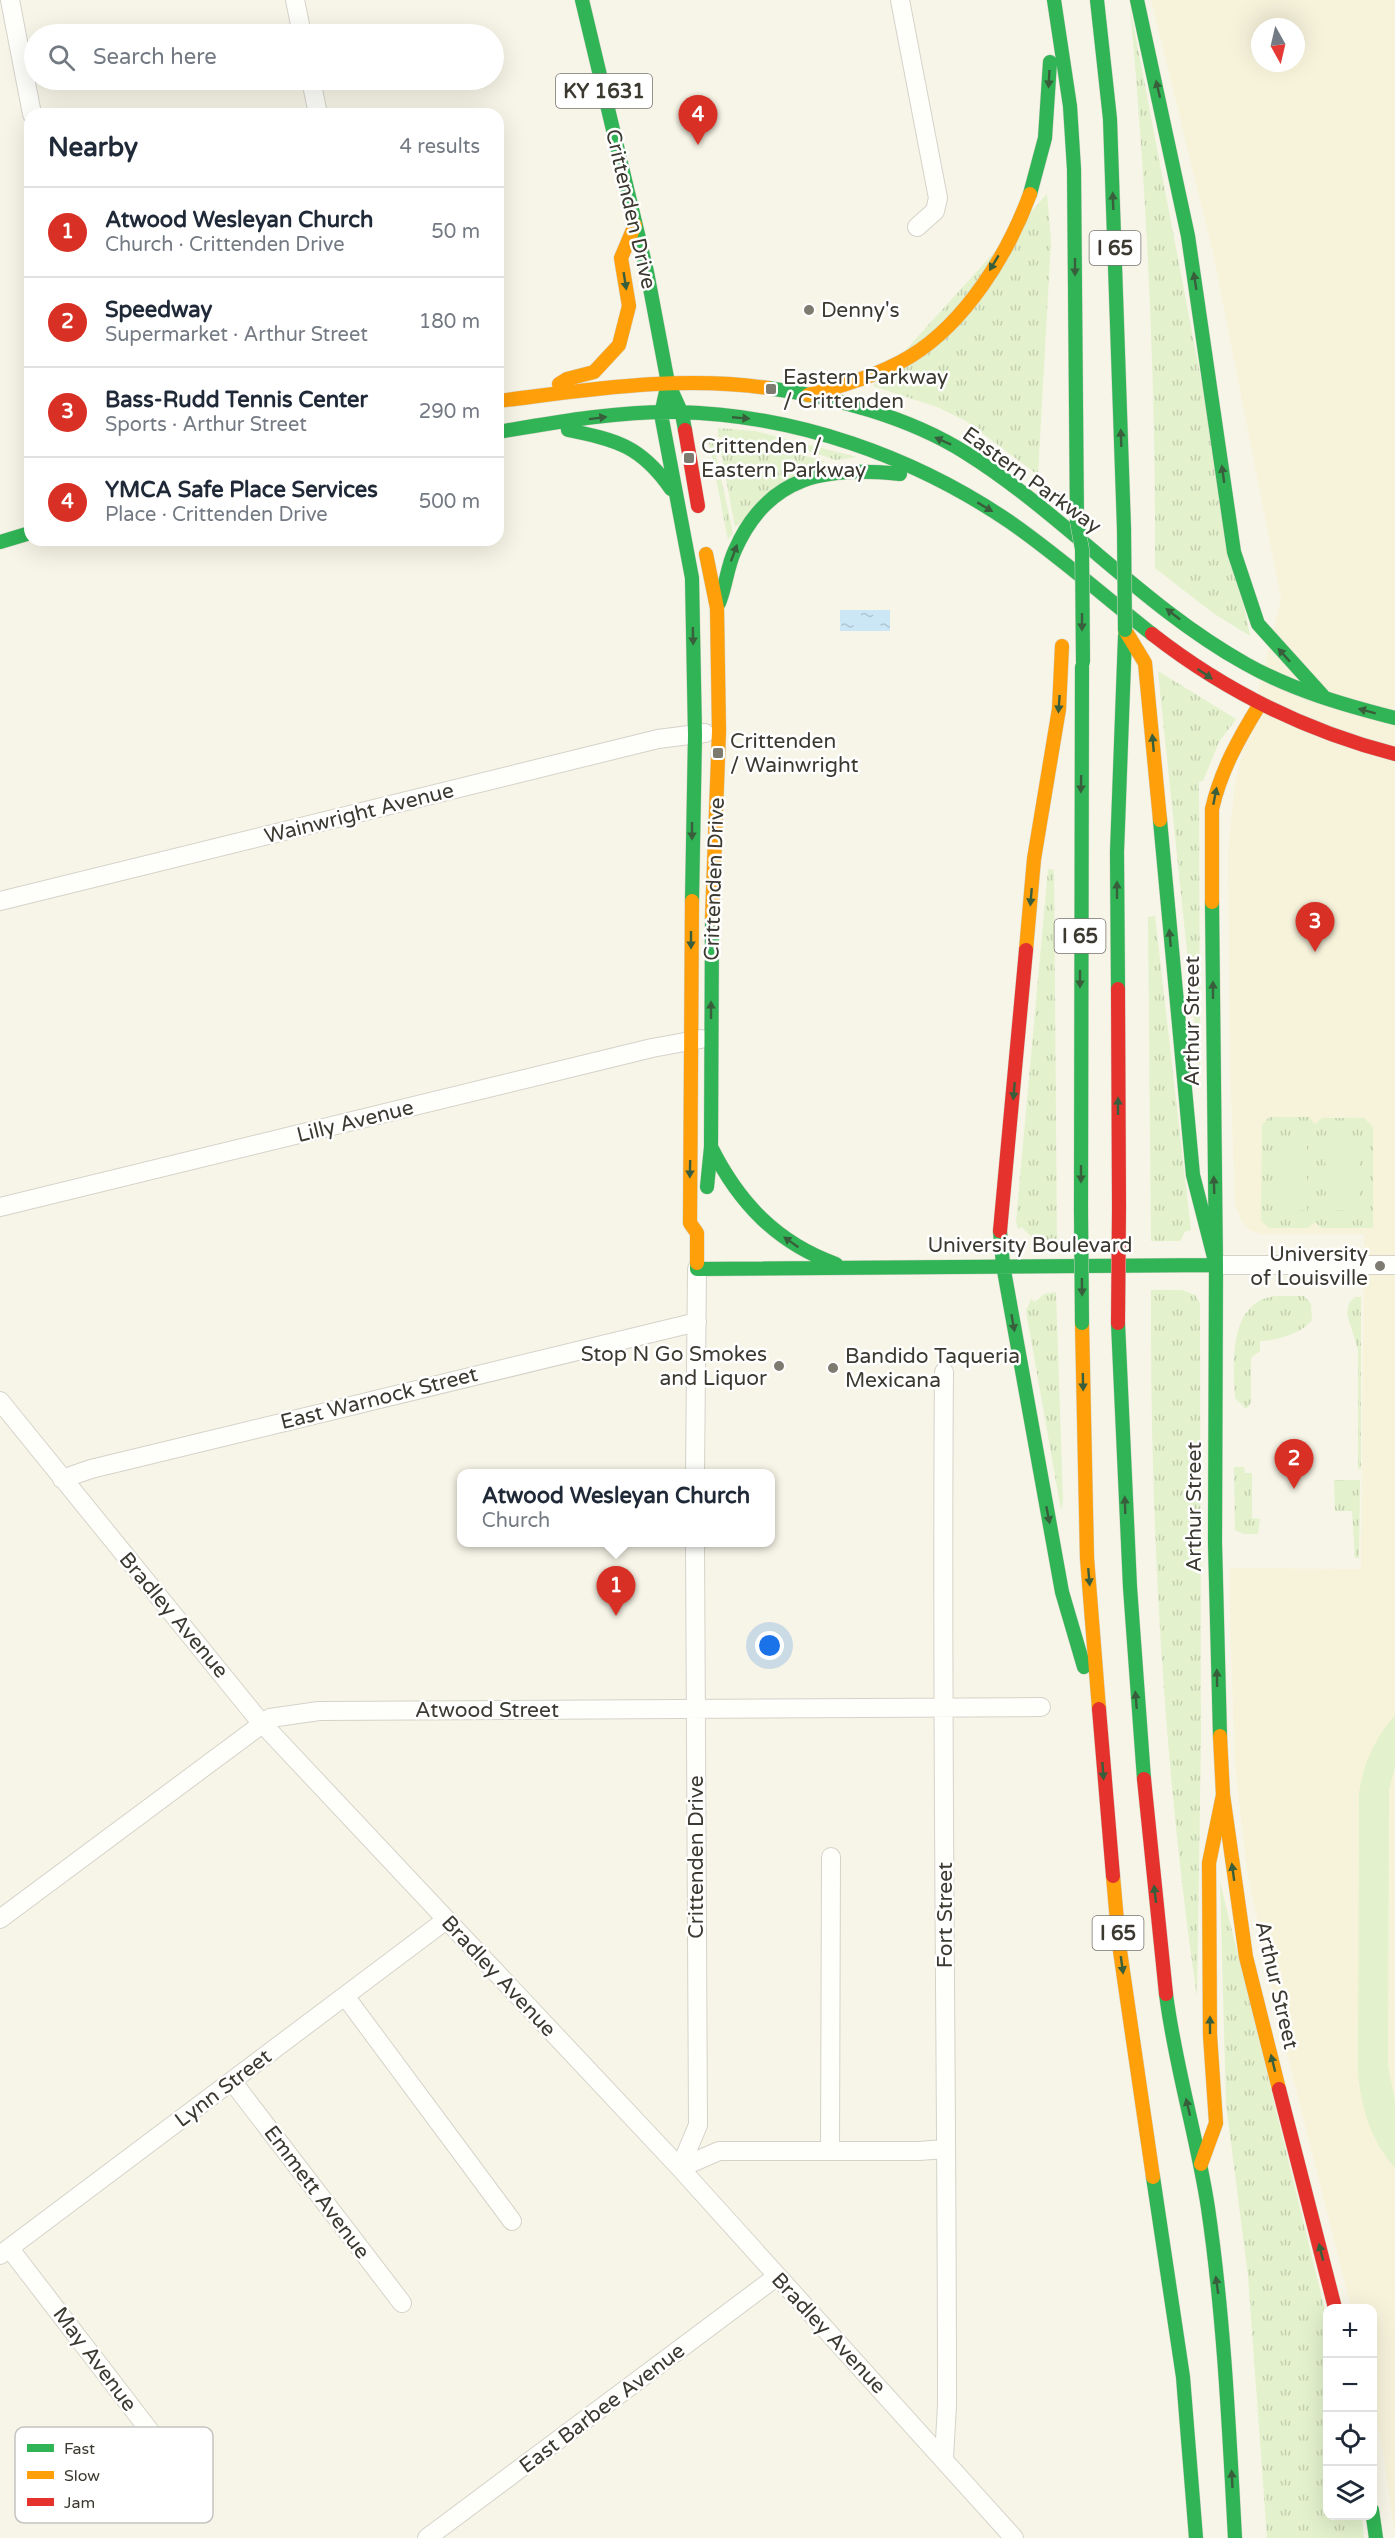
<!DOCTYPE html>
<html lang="en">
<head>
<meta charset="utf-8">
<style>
	body { margin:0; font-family:"Varela Round",sans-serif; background:#f2f2f3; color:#1f2937 }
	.controls { position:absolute; right:18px; bottom:18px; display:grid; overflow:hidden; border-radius:12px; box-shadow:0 6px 24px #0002 }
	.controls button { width:54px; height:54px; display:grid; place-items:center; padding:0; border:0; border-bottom:2px solid #e0e1e3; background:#fff; color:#1f2937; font:30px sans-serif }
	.compass { position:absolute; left:1251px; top:18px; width:54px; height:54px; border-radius:50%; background:#fff; box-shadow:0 6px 24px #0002; rotate:172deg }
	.you { position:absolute; left:770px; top:1646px; width:21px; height:21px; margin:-15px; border:4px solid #fff; border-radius:50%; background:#1a73e8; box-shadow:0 0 0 9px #1a73e833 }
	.badge { display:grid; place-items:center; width:39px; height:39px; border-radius:50%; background:#d93025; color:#fff; font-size:20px; font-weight:700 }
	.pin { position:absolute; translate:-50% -50px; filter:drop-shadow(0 2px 3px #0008) }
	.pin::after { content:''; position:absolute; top:32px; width:21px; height:18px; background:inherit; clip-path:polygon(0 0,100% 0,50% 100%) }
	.popup { position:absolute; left:457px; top:1469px; width:318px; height:78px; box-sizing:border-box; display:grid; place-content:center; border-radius:12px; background:#fff; filter:drop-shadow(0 2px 4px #0005); font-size:20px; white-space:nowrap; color:#747a83 }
	.popup b { font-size:22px; color:#1f2937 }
	.popup::after { content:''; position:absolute; left:50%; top:100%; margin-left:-12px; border:12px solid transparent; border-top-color:#fff }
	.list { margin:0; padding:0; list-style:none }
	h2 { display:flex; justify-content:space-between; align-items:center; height:78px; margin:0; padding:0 24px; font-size:26px }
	h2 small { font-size:20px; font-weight:400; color:#747a83 }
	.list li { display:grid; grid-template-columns:39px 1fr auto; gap:18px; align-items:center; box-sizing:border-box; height:90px; padding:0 24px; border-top:2px solid #e0e1e3 }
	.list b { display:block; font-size:22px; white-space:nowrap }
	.list p { margin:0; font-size:20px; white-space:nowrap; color:#747a83 }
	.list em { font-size:20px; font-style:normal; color:#747a83 }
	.icon { flex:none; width:33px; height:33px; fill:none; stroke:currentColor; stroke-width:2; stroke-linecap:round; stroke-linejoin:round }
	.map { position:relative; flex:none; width:1395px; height:2538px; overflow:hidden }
	.search { position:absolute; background:#fff; box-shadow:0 6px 24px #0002; left:24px; top:24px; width:480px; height:66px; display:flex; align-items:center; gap:15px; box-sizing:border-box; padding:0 21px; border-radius:33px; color:#747a83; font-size:22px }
	.panel { position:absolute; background:#fff; box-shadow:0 6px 24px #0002; left:24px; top:108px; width:480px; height:438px; border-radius:18px }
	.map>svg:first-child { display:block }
	.built { fill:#f7f3db; fill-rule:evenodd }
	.grass { fill:url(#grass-tufts) }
	.garden { fill:#e3f1cd }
	.water { fill:url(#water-ripples) }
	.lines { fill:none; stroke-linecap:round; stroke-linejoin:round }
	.street-casing { stroke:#d5d3c9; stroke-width:20 }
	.fast-casing { stroke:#d5d3c9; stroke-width:15 }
	.slow-casing { stroke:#d5d3c9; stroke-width:15 }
	.jam-casing { stroke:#d5d3c9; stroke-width:15 }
	.street { stroke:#fefefb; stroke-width:18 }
	.fast { stroke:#30b455; stroke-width:14 }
	.slow { stroke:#ff9f0a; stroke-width:14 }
	.jam { stroke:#e5322d; stroke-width:14 }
	.fast-bridge-casing { stroke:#d5d3c9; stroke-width:15; stroke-linecap:butt }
	.jam-bridge-casing { stroke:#d5d3c9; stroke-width:15; stroke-linecap:butt }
	.fast-bridge { stroke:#30b455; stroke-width:14 }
	.jam-bridge { stroke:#e5322d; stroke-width:14 }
	.oneway { fill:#385e3b }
	.poi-dot { fill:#7d7b70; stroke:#fff; stroke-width:2 }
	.labels { text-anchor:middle; stroke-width:5; stroke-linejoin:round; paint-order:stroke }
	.shield { fill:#fff; stroke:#76746e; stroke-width:1.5 }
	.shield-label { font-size:20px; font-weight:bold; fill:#3b3930 }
	.street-label { font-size:21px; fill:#3b3930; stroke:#fff }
	.poi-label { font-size:21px; fill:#3b3930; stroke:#fff; text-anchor:start }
	.key { fill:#fff; stroke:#c4c4c1; stroke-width:1.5 }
	.key-label { font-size:16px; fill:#3b3930 }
</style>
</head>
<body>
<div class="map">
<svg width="1395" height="2538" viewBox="0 0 1395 2538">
	<defs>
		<pattern id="grass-tufts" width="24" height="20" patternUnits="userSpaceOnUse" patternTransform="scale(1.5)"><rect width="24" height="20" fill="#e3f1cd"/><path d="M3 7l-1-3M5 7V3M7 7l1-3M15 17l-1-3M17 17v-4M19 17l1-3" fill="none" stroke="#c4cfb0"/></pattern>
		<pattern id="water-ripples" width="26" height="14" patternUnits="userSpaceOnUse" patternTransform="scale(1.5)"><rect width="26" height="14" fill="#cbe6f4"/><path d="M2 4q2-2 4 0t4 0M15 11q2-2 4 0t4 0" fill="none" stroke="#afc6d2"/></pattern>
	</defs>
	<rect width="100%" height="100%" fill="#f7f5e7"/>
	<path class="built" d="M 1151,0 L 1395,0 L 1395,2536 L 1383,2451 L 1373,2403 L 1372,2308 L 1351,2308 L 1283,2038 L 1247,1872 L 1235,1766 L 1230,1627 L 1230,1568 L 1361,1569 L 1364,1234 L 1261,1234 L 1250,1230 L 1241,1220 L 1235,1206 L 1230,1069 L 1228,852 L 1235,782 L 1281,599 L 1213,253 ZM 1260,27 L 1296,27 L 1296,63 L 1260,63 Z"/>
	<path class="grass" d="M 1130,7 L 1250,636 L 1213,613 L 1155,568 C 1156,382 1147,193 1130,7 Z
		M 1047,194 L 1051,241 L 1038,475 L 966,421 L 937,407 L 873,386 Z
		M 718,428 L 755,431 L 857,457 L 836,460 L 796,447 L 718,437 Z
		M 719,441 L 774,448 L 825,461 L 735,527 Z
		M 709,442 L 713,442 L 733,533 L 728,540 Z
		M 1158,671 L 1236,719 L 1219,742 L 1203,781 L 1199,781 L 1200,1078 Z
		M 1048,869 L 1054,870 L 1057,1242 C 1040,1244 1033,1240 1022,1227 L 1018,1229 L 1016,1221 Z
		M 1155,916 L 1191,1230 L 1185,1232 L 1180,1241 L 1151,1241 L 1148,917 Z
		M 1269,1117 L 1309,1117 L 1315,1124 L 1322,1118 L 1364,1118 L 1373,1127 L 1373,1228 L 1321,1228 L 1315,1222 L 1308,1228 L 1269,1228 L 1261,1221 L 1262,1125 Z
		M 1151,1290 L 1182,1290 L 1195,1295 L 1200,1303 L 1201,1738 L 1197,1997 C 1163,1763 1150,1526 1151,1290 Z
		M 1056,1292 L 1063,1502 L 1061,1510 L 1026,1311 L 1031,1299 L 1035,1302 L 1044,1294 Z
		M 1279,1296 L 1304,1296 L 1311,1304 L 1312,1320 C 1303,1333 1275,1341 1260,1341 L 1260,1351 L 1251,1358 L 1251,1403 L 1246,1409 L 1235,1398 C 1233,1362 1228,1298 1279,1296 Z
		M 1355,1297 L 1361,1297 L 1361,1469 L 1358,1469 L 1358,1350 L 1347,1314 L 1349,1303 Z
		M 1234,1467 L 1244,1467 L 1245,1473 L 1252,1473 L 1252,1518 L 1260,1519 L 1258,1534 L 1244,1534 L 1235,1530 Z
		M 1334,1480 L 1360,1480 L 1359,1558 L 1355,1558 L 1352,1511 L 1335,1511 Z
		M 1220,1882 L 1327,2318 L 1328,2516 L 1362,2516 L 1364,2538 L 1267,2538 L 1248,2276 L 1226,2104 Z"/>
	<path class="garden" d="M 1307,1137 L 1307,1210 L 1273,1210 L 1273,1138 Z
		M 1359,1137 L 1359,1210 L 1326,1210 L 1325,1138 Z
		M 1395,1715 L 1395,1768 L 1389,1789 L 1388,2065 L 1395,2101 L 1395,2168 C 1371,2141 1361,2107 1358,2073 L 1359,1793 C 1363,1763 1376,1737 1395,1715 Z"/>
	<path class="water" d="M 840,610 L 890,610 L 890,631 L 840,631 Z"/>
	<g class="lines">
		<defs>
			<path id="street" d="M 10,0 L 32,114
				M 295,0 L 302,34
				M 900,0 L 938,198 L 935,211 L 917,227
				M 311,80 L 318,114
				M 0,901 L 658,739 L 705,733
				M 0,1207 L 652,1048 L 701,1039
				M 1216,1265 L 1395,1265
				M 944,1372 C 941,1717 947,2061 947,2405 L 944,2458
				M 0,1401 L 258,1719 L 680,2168 L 1014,2538
				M 695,1474 L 697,1269
				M 62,1479 L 91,1469 L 697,1322
				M 0,1919 L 270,1718 L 319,1711 L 1041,1707
				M 345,1996 L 512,2221
				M 232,2081 L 402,2303
				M 830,2151 L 831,1857
				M 680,2168 L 698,2125 L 695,1542
				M 680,2168 L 719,2151 L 919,2151 L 945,2149
				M 10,2249 L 179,2469
				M 0,2255 L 446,1920
				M 427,2538 L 776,2277"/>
			<path id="fast" d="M 582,0 L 647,272 L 668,383 L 682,414 L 685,430
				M 1054,0 L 1070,106 L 1074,169 L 1077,522
				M 1097,0 L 1110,119 L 1124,529
				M 1137,0 L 1188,236 L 1234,552 L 1258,624 L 1324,697
				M 1030,194 L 1045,138 L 1050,62
				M 668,383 L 661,414 L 692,578 L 695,735 L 692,901
				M 768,388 C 834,397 909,417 966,453 C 1065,515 1143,607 1246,664 C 1292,690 1344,705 1395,718
				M 568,430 C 617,440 641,446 671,489
				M 498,432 C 557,422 618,411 678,412 C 796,415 913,456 1010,522 C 1059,556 1105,597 1152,634
				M 0,542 L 30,533
				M 719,603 C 726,586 727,567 735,550 C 768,475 826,466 900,474
				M 1160,820 L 1193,1175 L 1216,1265
				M 1212,902 L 1216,1265 L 1215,1543 L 1220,1736
				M 1118,989 L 1117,852 L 1125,636
				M 711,1147 C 739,1203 777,1243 836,1264
				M 707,1187 L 711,1147 L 712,919
				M 1081,1209 L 1082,667
				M 1000,1231 L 1003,1265 L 1062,1592 L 1084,1667
				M 697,1263 L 697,1269 L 1216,1265
				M 1118,1323 L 1130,1587 L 1144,1779
				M 1166,1994 C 1175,2066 1197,2136 1208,2208 C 1224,2317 1229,2428 1235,2538
				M 1153,2177 L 1183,2377 L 1196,2538
				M 1372,2510 L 1376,2538"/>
			<path id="slow" d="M 559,384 L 567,379 L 594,372 L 619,345 L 629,306 L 621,258 L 635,225
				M 808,395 C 844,385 880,375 911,356 C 966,322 1008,254 1030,194
				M 498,401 C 588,390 678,375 768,388
				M 706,554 L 717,608 L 719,731 L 712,919
				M 1125,630 L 1145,663 L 1160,820
				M 692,901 L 690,1223 L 697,1233 L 697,1263
				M 1212,902 L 1212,809 C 1221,770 1239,738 1260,704
				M 1026,950 L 1034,859 L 1059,709 L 1062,646
				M 1082,1323 L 1087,1558 L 1099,1709
				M 1220,1736 L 1223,1795 L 1246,1957 L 1279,2089
				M 1113,1876 L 1119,1944 L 1153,2177
				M 1201,2164 L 1216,2123 L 1210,2035 L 1209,1863 L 1223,1795"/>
			<path id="jam" d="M 685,430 L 698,506
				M 1152,634 C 1225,691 1306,731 1395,754
				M 1118,989 L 1119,1207
				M 1000,1231 L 1026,950
				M 1099,1709 L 1113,1876
				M 1144,1779 L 1166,1994
				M 1279,2089 L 1335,2308"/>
		</defs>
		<use href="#street" class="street-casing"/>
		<use href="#fast" class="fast-casing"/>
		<use href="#slow" class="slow-casing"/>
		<use href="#jam" class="jam-casing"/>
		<use href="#street" class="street"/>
		<use href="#fast" class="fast"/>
		<use href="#slow" class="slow"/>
		<use href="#jam" class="jam"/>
		<defs>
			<path id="fast-bridge" d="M 1077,522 L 1082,549 L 1083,662
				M 1124,529 L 1125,630
				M 1081,1209 L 1082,1323"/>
			<path id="jam-bridge" d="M 1118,1323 L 1119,1207"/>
		</defs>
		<use href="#fast-bridge" class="fast-bridge-casing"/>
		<use href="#jam-bridge" class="jam-bridge-casing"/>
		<use href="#fast-bridge" class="fast-bridge"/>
		<use href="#jam-bridge" class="jam-bridge"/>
	</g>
	<defs><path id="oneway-solid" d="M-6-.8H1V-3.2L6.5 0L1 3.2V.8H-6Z" transform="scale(1.5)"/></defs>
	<g class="oneway">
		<use href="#oneway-solid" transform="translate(1049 79) rotate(93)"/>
		<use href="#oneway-solid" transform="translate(1158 89) rotate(-103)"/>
		<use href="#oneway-solid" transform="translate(1113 201) rotate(-92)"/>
		<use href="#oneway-solid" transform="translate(994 263) rotate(121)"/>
		<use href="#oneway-solid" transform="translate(1075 267) rotate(90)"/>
		<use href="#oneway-solid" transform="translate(625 281) rotate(81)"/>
		<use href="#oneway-solid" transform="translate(1195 281) rotate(-99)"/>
		<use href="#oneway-solid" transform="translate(598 418) rotate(-7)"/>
		<use href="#oneway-solid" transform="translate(741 418) rotate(5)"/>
		<use href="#oneway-solid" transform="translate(1121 438) rotate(-92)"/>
		<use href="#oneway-solid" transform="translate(943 441) rotate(-156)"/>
		<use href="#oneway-solid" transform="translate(1223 474) rotate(-98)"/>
		<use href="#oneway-solid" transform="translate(985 507) rotate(31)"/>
		<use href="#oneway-solid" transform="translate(734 553) rotate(-70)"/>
		<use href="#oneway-solid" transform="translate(1173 614) rotate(-142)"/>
		<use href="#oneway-solid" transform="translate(1082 622) rotate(90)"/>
		<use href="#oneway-solid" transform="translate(693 636) rotate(89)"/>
		<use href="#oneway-solid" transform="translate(1284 655) rotate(-132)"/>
		<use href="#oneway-solid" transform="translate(1205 674) rotate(34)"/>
		<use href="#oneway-solid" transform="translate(1059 704) rotate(94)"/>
		<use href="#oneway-solid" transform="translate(1367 711) rotate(-165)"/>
		<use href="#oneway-solid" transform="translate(1153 743) rotate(-95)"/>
		<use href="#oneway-solid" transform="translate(1081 784) rotate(91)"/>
		<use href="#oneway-solid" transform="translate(1215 796) rotate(-79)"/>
		<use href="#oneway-solid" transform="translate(692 831) rotate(90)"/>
		<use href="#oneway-solid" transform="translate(1117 890) rotate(-90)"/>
		<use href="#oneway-solid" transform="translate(1031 897) rotate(95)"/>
		<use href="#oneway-solid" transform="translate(1170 938) rotate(-95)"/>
		<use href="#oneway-solid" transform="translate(691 940) rotate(90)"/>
		<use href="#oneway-solid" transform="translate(1080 979) rotate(90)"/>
		<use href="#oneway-solid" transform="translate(1213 990) rotate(-90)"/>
		<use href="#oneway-solid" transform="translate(711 1010) rotate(-90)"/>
		<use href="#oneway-solid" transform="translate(1014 1091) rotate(95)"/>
		<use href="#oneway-solid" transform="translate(1118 1106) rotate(-90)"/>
		<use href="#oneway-solid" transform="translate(690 1169) rotate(91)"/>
		<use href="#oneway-solid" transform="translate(1081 1174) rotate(90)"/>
		<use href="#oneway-solid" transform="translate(1214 1185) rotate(-92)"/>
		<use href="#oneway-solid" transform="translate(791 1242) rotate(-145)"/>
		<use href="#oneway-solid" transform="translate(1082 1287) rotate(89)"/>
		<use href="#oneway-solid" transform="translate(1013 1323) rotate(80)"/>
		<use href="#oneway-solid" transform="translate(1083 1382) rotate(89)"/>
		<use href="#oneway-solid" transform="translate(1125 1505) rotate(-92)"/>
		<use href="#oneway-solid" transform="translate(1048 1515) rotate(79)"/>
		<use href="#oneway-solid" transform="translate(1089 1577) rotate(85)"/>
		<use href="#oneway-solid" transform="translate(1217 1678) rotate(-91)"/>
		<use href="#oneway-solid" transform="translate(1136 1700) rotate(-95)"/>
		<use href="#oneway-solid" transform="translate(1103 1771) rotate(86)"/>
		<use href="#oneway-solid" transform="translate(1233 1872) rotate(-98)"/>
		<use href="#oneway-solid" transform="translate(1155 1894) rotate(-97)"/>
		<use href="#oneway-solid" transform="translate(1122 1965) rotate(82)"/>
		<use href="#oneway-solid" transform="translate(1210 2025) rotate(-90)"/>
		<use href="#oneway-solid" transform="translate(1273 2063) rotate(-104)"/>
		<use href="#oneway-solid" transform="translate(1188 2107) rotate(-103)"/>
		<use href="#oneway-solid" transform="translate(1321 2252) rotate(-104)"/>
		<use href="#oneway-solid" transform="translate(1217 2285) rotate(-98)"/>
		<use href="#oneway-solid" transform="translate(1232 2479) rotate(-93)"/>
	</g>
	<g class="poi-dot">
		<circle cx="809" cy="310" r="6"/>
		<rect x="765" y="383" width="12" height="12" rx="3"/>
		<rect x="683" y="452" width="12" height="12" rx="3"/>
		<rect x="712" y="747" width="12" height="12" rx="3"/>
		<circle cx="1380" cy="1266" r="6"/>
		<circle cx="779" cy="1366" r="6"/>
		<circle cx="833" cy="1368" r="6"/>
	</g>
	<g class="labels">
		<g class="shield">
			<rect x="556" y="74" width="96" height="34" rx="4.5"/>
			<rect x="1089.5" y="231" width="51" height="34" rx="4.5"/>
			<rect x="1054.5" y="919" width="51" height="34" rx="4.5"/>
			<rect x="1092.5" y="1916" width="51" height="34" rx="4.5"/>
		</g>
		<g class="shield-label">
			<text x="604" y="98">KY 1631</text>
			<text x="1115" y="255">I 65</text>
			<text x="1080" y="943">I 65</text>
			<text x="1118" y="1940">I 65</text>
		</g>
		<g class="street-label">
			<text transform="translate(631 209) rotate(77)" y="7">Crittenden Drive</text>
			<text transform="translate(1032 480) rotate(36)" y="7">Eastern Parkway</text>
			<text transform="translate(359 813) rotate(-14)" y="7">Wainwright Avenue</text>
			<text transform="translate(714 879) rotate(-88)" y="7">Crittenden Drive</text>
			<text transform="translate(1192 1021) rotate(-90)" y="7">Arthur Street</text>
			<text transform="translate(355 1121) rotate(-14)" y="7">Lilly Avenue</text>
			<text x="1030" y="1252">University Boulevard</text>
			<text transform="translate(379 1398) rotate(-14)" y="7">East Warnock Street</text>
			<text transform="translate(1194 1507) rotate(-90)" y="7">Arthur Street</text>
			<text transform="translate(174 1615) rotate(50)" y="7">Bradley Avenue</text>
			<text x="487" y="1717">Atwood Street</text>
			<text transform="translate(696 1857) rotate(-90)" y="7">Crittenden Drive</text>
			<text transform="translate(945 1915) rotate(-90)" y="7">Fort Street</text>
			<text transform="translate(499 1976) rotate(47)" y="7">Bradley Avenue</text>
			<text transform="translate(1277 1985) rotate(77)" y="7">Arthur Street</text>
			<text transform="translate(223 2088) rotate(-37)" y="7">Lynn Street</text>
			<text transform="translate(317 2192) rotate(53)" y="7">Emmett Avenue</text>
			<text transform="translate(829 2333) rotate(47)" y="7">Bradley Avenue</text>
			<text transform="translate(95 2359) rotate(53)" y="7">May Avenue</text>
			<text transform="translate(602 2408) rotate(-37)" y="7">East Barbee Avenue</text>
		</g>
		<g class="poi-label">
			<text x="821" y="317">Denny's</text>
			<text x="783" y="384">Eastern Parkway<tspan x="783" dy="24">/ Crittenden</tspan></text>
			<text x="701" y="453">Crittenden /<tspan x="701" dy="24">Eastern Parkway</tspan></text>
			<text x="730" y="748">Crittenden<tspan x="730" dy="24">/ Wainwright</tspan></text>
			<text x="1368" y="1261" text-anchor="end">University<tspan x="1368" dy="24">of Louisville</tspan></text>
			<text x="767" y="1361" text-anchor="end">Stop N Go Smokes<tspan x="767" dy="24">and Liquor</tspan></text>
			<text x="845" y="1363">Bandido Taqueria<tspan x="845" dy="24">Mexicana</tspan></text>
		</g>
	</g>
	<rect x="15" y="2427" width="198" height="96" rx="9" class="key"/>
	<rect x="27" y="2444" width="27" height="8" fill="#30b455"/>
	<rect x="27" y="2471" width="27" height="8" fill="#ff9f0a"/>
	<rect x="27" y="2498" width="27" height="8" fill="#e5322d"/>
	<g class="key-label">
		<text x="64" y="2454">Fast</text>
		<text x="64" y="2481">Slow</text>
		<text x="64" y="2508">Jam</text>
	</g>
</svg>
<div class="controls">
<button>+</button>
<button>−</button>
<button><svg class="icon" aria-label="locate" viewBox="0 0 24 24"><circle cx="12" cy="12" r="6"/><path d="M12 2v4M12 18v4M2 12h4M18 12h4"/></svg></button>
<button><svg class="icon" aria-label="layers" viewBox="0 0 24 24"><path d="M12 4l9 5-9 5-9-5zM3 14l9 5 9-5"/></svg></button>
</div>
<svg class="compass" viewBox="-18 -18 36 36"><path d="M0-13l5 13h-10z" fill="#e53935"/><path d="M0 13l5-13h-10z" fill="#747a83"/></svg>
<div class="you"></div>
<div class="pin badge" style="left:616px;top:1616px">1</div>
<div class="popup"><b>Atwood Wesleyan Church</b>Church</div>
<div class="pin badge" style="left:1294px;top:1489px">2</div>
<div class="pin badge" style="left:1315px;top:952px">3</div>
<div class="pin badge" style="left:698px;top:145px">4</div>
<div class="search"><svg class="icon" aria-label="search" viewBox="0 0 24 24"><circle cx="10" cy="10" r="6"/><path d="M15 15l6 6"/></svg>Search here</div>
<section class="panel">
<h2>Nearby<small>4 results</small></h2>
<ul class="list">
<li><span class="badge">1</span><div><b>Atwood Wesleyan Church</b><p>Church · Crittenden Drive</p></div><em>50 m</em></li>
<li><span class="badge">2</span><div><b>Speedway</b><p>Supermarket · Arthur Street</p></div><em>180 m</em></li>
<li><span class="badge">3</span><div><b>Bass-Rudd Tennis Center</b><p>Sports · Arthur Street</p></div><em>290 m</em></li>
<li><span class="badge">4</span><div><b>YMCA Safe Place Services</b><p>Place · Crittenden Drive</p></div><em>500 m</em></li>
</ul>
</section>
</div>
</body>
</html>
